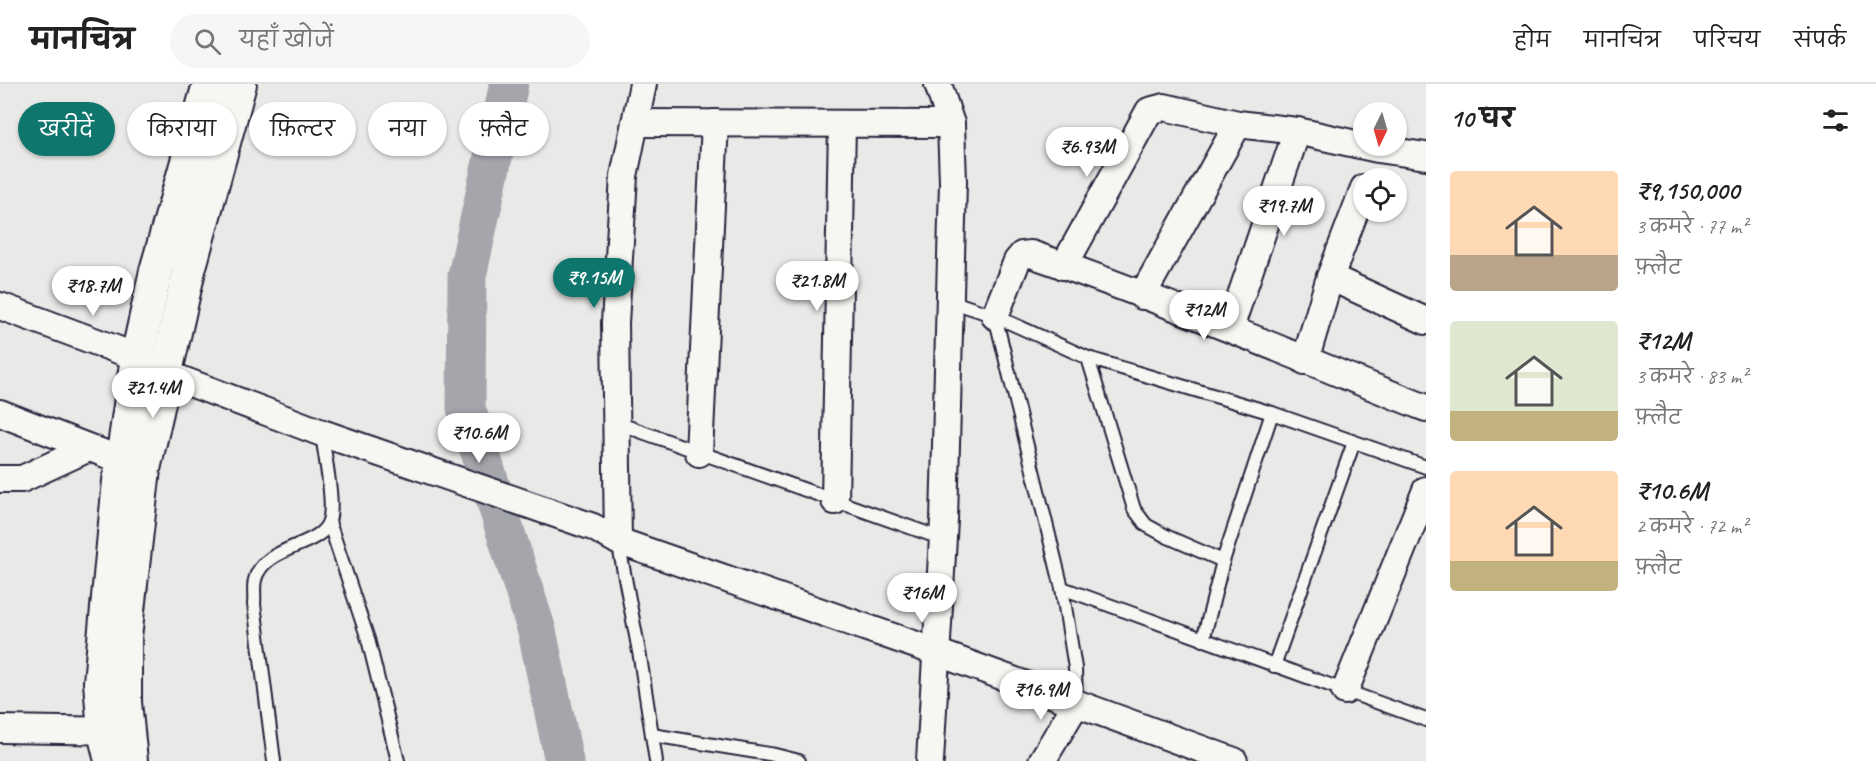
<!DOCTYPE html>
<html lang="hi">
<meta charset="utf-8">
<style>
body{margin:0;font-family:Caveat,"Playpen Sans Deva",sans-serif;background:#f6f6f6;color:#222;height:100vh;display:flex;flex-direction:column;font-size:22px;white-space:nowrap}
*{box-sizing:border-box;margin:0}
p{font-size:20px;color:#767676}
.icon{flex:none;width:33px;height:33px;fill:none;stroke:currentColor;stroke-width:2;stroke-linecap:round;stroke-linejoin:round}
.map{position:relative;flex:1;overflow:hidden}
.side{display:flex;flex-direction:column;background:#fff;width:450px}
.side>*{flex:none}
.banner{position:absolute;left:18px;top:18px;width:570px;height:54px;display:flex;gap:12px}
.needle{width:39px;rotate:185deg}
.buttons{position:absolute;left:1353px;top:18px;display:grid;gap:12px}
.buttons a{display:grid;place-items:center;width:54px;height:54px;border-radius:50%;background:#fff;box-shadow:0 2px 4px #0004;font-size:30px}
.price{position:absolute;translate:-50% -51px;padding:0 14px;border-radius:21px;background:#fff;color:#222;font-size:20px;line-height:39px;filter:drop-shadow(0 2px 3px #0008)}
.price::after{content:'';position:absolute;left:50%;top:36px;width:18px;height:14px;margin-left:-9px;background:inherit;clip-path:polygon(0 0,100% 0,50% 100%)}
.price.current{background:#0f766e;color:#fff}
ul{padding:0;list-style:none}
li{display:flex;align-items:center;gap:18px;height:150px;padding:0 24px}
li span{display:grid;place-items:center;flex:none;width:168px;height:120px;border-radius:6px;color:#555}
li>.icon{margin-inline-start:auto}
span .icon{width:72px;height:72px;fill:#fffc;stroke-width:1}
li b{font-size:26px}
h2{display:flex;justify-content:space-between;align-items:center;height:72px;padding:0 24px;font-size:26px}
.tag{padding:0 21px;border-radius:27px;background:#fff;box-shadow:0 2px 4px #0004;font-size:21px;line-height:54px}
.tag.current{background:#0f766e;color:#fff}
header{display:flex;align-items:center;gap:36px;box-sizing:border-box;height:84px;padding:0 30px;background:#fff;border-bottom:2px solid #e0e0e0}
header strong{font-size:28px}
nav{display:flex;gap:33px;margin-inline-start:auto;font-size:21px}
.search{width:420px;height:54px;background:#f6f6f6;display:flex;align-items:center;gap:15px;box-sizing:border-box;padding:0 21px;border-radius:33px;color:#767676;font-size:22px}
main{display:flex;flex:1;min-height:0}
.map>svg:first-child{display:block}
</style>
<header>
<strong>मानचित्र</strong>
<div class="search"><svg class="icon" aria-label="search" viewBox="0 0 24 24"><circle cx="10" cy="10" r="6"/><path d="M15 15l6 6"/></svg>यहाँ खोजें</div>
<nav><a>होम</a><a>मानचित्र</a><a>परिचय</a><a>संपर्क</a></nav>
</header>
<main>
<div class="map">
<svg width="1426" height="677" viewBox="0 0 1426 677">
<rect width="100%" height="100%" fill="#e9e9e7"/>
<filter id="ink" filterUnits="userSpaceOnUse"><feTurbulence type="fractalNoise" baseFrequency=".0167" numOctaves="2"/><feDisplacementMap in="SourceGraphic" scale="12" xChannelSelector="R" yChannelSelector="G"/><feConvolveMatrix kernelMatrix="1 2 1 2 8 2 1 2 1" color-interpolation-filters="sRGB"/></filter>
<g filter="url(#ink)">
<g fill="none" stroke-linecap="round" stroke-linejoin="round">
<path stroke="#a5a5ac" stroke-width="39" d="M509 0 467 192 466 324 537 547 564 677"/>
<g stroke="#22223b" stroke-width="16">
<g id="service">
<path d="M950 217 995 232 1088 274 1272 329 1426 383"/>
<path d="M995 232 1062 504 1075 584 1076 620"/>
<path d="M1088 274 1134 425 1146 441 1168 453 1223 477"/>
<path d="M617 339 943 455"/>
<path d="M329 438 368 555 398 677"/>
<path d="M618 457 640 573 656 677"/>
<path d="M1062 504 1426 636"/>
<path d="M1203 556 1223 477 1272 329"/>
<path d="M1274 582 1354 358"/>
<path d="M652 651 775 671 799 677"/>
<path d="M274 677 254 520C255 512 253 503 255 496 263 461 321 464 329 437 335 418 324 370 322 349"/>
</g>
</g>
<g stroke="#22223b" stroke-width="30">
<g id="minor">
<path d="M635 39 951 40"/>
<path d="M1064 182 1149 27 1164 23 1238 40 1297 47 1378 65 1426 72"/>
<path d="M1330 193 1426 237"/>
<path d="M1142 212 1238 40"/>
<path d="M0 222 137 273 164 289 322 349 593 443 618 457 936 568 1234 677"/>
<path d="M995 232 1017 177 1022 171 1031 170C1165 216 1294 272 1426 324"/>
<path d="M1230 244 1297 47"/>
<path d="M1305 277 1330 193 1364 104"/>
<path d="M0 329 139 383"/>
<path d="M699 369 715 39"/>
<path d="M0 395H22L89 364"/>
<path d="M835 417 842 40"/>
<path d="M618 457 615 239 624 92 643 0"/>
<path d="M1345 607 1426 406"/>
<path d="M0 645 123 647"/>
<path d="M930 677 944 436 953 98 951 40 938 0"/>
<path d="M1042 677 1076 620"/>
</g>
</g>
<g stroke="#22223b" stroke-width="36">
<g id="tertiary">
<path d="M111 677 104 648 100 598 119 397 137 273 156 187 209 0"/>
<path d="M131 677 125 618V553L144 385 189 186 240 0"/>
</g>
</g>
<use href="#service" stroke="#f6f6f2" stroke-width="12"/>
<use href="#minor" stroke="#f6f6f2" stroke-width="26"/>
<use href="#tertiary" stroke="#f6f6f2" stroke-width="32"/>
</g>
</g>
</svg>
<div class="buttons">
<a><svg class="needle" viewBox="-14 -14 28 28"><path d="M0-13l5 13h-10z" fill="#e53935"/><path d="M0 13l5-13h-10z" fill="#767676"/></svg></a>
<a><svg class="icon" aria-label="locate" viewBox="0 0 24 24"><circle cx="12" cy="12" r="6"/><path d="M12 2v4M12 18v4M2 12h4M18 12h4"/></svg></a>
</div>
<b class="price" style="left:1087px;top:94px">₹6.93M</b>
<b class="price" style="left:1284px;top:153px">₹19.7M</b>
<b class="price current" style="left:594px;top:225px">₹9.15M</b>
<b class="price" style="left:817px;top:228px">₹21.8M</b>
<b class="price" style="left:93px;top:233px">₹18.7M</b>
<b class="price" style="left:1204px;top:257px">₹12M</b>
<b class="price" style="left:153px;top:335px">₹21.4M</b>
<b class="price" style="left:479px;top:380px">₹10.6M</b>
<b class="price" style="left:922px;top:540px">₹16M</b>
<b class="price" style="left:1041px;top:637px">₹16.9M</b>
<div class="banner">
<a class="tag current">खरीदें</a>
<a class="tag">किराया</a>
<a class="tag">फ़िल्टर</a>
<a class="tag">नया</a>
<a class="tag">फ़्लैट</a>
</div>
</div>
<section class="side">
<h2>10 घर<svg class="icon" aria-label="filters" viewBox="0 0 24 24"><path d="M4 7h16M4 17h16"/><circle cx="9" cy="7" r="2"/><circle cx="15" cy="17" r="2"/></svg></h2>
<ul>
<li><span style="background:linear-gradient(#ffd9b3 70%,#b9a48a 0)"><svg class="icon" aria-label="home" viewBox="0 0 24 24"><path d="M3 11l9-7 9 7M6 9v11h12V9"/></svg></span><div><b>₹9,150,000</b><p>3 कमरे · 77 m²</p><p>फ़्लैट</p></div></li>
<li><span style="background:linear-gradient(#dfe7d0 75%,#c2b280 0)"><svg class="icon" aria-label="home" viewBox="0 0 24 24"><path d="M3 11l9-7 9 7M6 9v11h12V9"/></svg></span><div><b>₹12M</b><p>3 कमरे · 83 m²</p><p>फ़्लैट</p></div></li>
<li><span style="background:linear-gradient(#ffd9b3 75%,#c2b280 0)"><svg class="icon" aria-label="home" viewBox="0 0 24 24"><path d="M3 11l9-7 9 7M6 9v11h12V9"/></svg></span><div><b>₹10.6M</b><p>2 कमरे · 72 m²</p><p>फ़्लैट</p></div></li>
</ul>
</section>
</main>
